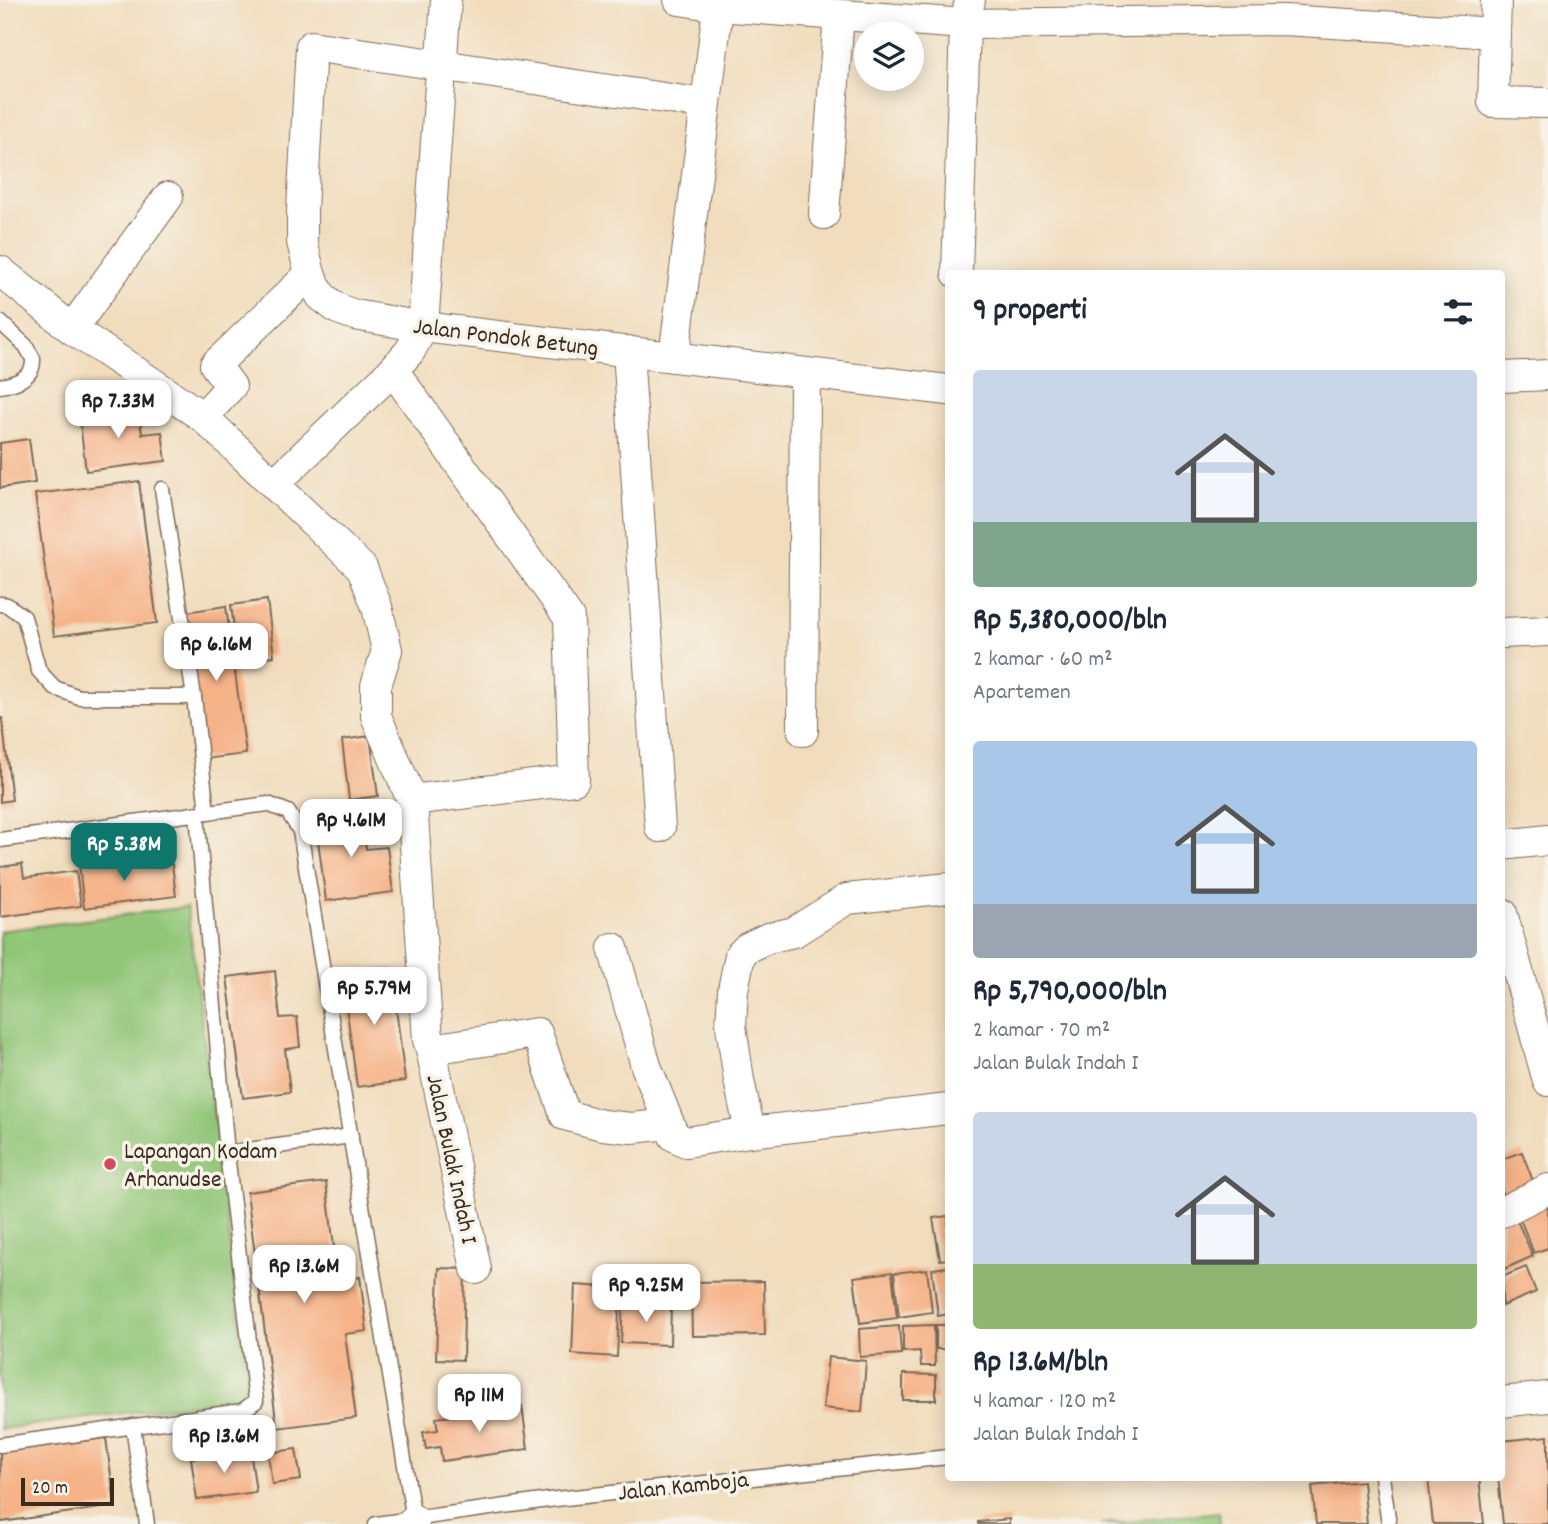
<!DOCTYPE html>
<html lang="id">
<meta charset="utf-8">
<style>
body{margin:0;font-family:Dekko,sans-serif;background:#f2f2f3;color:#1f2937;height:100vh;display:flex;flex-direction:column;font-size:26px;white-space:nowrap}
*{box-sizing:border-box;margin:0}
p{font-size:23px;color:#747a83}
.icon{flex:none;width:38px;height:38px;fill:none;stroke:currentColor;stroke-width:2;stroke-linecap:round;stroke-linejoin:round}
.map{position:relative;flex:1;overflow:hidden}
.drawer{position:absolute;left:945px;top:270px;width:560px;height:1211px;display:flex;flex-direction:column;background:#fff;border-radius:7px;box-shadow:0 4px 18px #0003}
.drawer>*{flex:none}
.tools{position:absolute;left:854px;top:21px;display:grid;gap:14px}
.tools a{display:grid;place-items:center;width:70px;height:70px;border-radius:50%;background:#fff;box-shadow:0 4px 18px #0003;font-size:35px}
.scale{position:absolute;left:21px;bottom:18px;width:93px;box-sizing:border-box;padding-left:7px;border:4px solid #3b2a1e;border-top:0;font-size:19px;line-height:24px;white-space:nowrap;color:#3b2a1e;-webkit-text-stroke:5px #f7f3e8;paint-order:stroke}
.price{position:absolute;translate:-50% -60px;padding:0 16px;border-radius:14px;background:#fff;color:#222;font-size:23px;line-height:46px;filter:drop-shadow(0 2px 4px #0008)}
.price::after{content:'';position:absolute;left:50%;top:42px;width:21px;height:16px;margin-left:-10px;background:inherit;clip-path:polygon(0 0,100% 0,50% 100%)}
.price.current{background:#0f766e;color:#fff}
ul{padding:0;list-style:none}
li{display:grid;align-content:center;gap:14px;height:371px;padding:0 28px}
li span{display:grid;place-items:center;height:217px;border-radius:7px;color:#555}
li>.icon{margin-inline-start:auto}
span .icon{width:126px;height:126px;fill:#fffc;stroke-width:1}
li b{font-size:30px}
h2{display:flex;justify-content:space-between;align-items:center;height:84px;padding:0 28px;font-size:30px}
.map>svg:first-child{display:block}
</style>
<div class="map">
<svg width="1548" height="1524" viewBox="0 0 1548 1524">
<rect width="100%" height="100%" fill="#f7f3e8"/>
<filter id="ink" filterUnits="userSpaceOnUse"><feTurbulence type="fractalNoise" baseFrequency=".0143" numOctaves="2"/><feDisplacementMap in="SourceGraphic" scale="14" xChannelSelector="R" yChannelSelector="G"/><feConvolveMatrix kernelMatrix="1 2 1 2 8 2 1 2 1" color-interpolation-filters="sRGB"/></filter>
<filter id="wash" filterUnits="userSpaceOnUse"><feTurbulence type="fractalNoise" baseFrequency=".00686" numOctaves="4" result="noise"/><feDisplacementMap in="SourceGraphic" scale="28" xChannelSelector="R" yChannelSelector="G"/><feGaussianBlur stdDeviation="1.57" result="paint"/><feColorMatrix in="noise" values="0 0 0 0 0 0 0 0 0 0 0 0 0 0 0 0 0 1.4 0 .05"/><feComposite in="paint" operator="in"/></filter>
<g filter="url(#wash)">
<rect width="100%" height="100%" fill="#f1ddbd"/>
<g fill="#91c678" stroke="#66784b" stroke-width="2">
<path d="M187 907 250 1397 0 1429V931Z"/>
<path d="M1219 1512 1220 1524H1100Z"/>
</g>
<g id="blocks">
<g fill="#f6b388">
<path d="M138 406 142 434 162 432 166 461 86 471 79 414Z"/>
<path d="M29 439 35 483 0 488V443Z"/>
<path d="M139 481 157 623 54 636 35 494Z"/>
<path d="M267 600 274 656 238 660 231 605Z"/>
<path d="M226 606 246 754 204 759 186 612Z"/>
<path d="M0 718H2L12 800 0 802Z"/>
<path d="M370 736 378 796 349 800 342 740Z"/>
<path d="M362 811 366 849 387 847 393 892 326 901 315 817Z"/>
<path d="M132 858 134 869 172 864 176 896 84 908 79 864Z"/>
<path d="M22 864 24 878 76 871 81 906 0 917V867Z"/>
<path d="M391 968 405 1081 357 1087 342 974Z"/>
<path d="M275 971 280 1018 297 1017 300 1047 285 1049 290 1092 243 1098 227 977Z"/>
<path d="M1522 1152 1536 1189 1502 1202V1159Z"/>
<path d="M326 1182 338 1280 360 1277 367 1331 345 1334 356 1418 277 1428 247 1192Z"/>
<path d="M1545 1200 1548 1206V1248L1534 1253 1517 1212Z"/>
<path d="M1514 1214 1533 1256 1502 1270V1219Z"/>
<path d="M948 1216V1259L940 1260 933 1218Z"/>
<path d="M948 1267V1314L938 1316 932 1269Z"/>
<path d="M1526 1267 1536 1292 1502 1306V1277Z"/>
<path d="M439 1268 465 1269 463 1360 436 1359Z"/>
<path d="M927 1269 932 1312 899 1317 894 1273Z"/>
<path d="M892 1272 897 1318 860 1323 854 1277Z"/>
<path d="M764 1281 765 1335 692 1336 691 1282Z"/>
<path d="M575 1285 620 1288 617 1357 572 1354Z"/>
<path d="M623 1303 671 1305 670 1345 621 1343Z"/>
<path d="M934 1325 935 1366H921L920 1351 903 1352V1326Z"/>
<rect x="936" y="1325" width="12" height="24"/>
<path d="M899 1326 901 1354 860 1357 859 1329Z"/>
<path d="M828 1357 866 1361 862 1412 823 1408Z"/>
<path d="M903 1374 936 1375V1400H903Z"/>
<path d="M522 1406 528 1449 442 1461 440 1447 426 1449 423 1432 438 1430 436 1418Z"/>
<path d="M1548 1436V1524H1503L1498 1477H1502V1441Z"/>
<path d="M106 1438 115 1506 1 1522 0 1452Z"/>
<path d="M296 1449 301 1480 272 1484 268 1453Z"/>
<path d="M250 1450 256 1492 197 1500 191 1458Z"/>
<path d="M1428 1477H1479L1484 1524H1433Z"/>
<path d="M1363 1481 1367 1524H1316L1312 1486Z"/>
<path d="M1009 1519V1524H978V1522Z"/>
</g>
</g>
</g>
<g filter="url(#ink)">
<use href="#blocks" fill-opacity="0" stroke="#7b6956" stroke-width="2"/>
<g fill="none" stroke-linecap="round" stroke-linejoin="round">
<g stroke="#7b6956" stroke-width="17">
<g id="service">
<path d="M0 322 26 346 33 359C33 363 33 367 31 370 25 381 11 384 0 386"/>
<path d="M162 489 194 697"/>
<path d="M0 604 7 605 24 617 39 671 55 688 79 697H194L207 812"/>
<path d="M0 840 268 804 288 812 300 831 414 1520"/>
<path d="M227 1153 351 1136"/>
<path d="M133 1426 147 1524"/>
<path d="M0 1445 242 1411 256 1401 227 1153 197 814"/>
<path d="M1382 1477 1389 1524"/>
<path d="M376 1524 556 1499 948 1457"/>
</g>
</g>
<g stroke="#7b6956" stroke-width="32">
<g id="minor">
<path d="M679 0 718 6 965 24 1284 20 1495 33"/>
<path d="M1496 0 1493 102 1548 103"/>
<path d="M705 104 311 46 302 210V242L310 274 321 296 338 309 355 315 423 327 948 390"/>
<path d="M824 214 839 15"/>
<path d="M0 271 72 329 203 417"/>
<path d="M957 273 965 24 970 0"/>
<path d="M310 274 215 365 231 386 203 417 362 568 377 607 387 650 376 686V716L412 800 428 1040 431 1049 537 1033 565 1115 602 1125 632 1128 669 1124"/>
<path d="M72 329 168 197"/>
<path d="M628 351 660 827"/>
<path d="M674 357 719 0"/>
<path d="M1502 377 1548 375"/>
<path d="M274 484 393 370"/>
<path d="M1502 633 1548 631"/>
<path d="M803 731 805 373"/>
<path d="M412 800 574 780 569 618 393 370 410 351 423 327 446 0"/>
<path d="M1502 845 1548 840"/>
<path d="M1502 913 1548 1081"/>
<path d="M613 948 646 1066 674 1136 686 1142 750 1132 948 1109"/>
<path d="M431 1049 476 1269"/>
<path d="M750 1132 739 1080 731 1026 733 990 740 955 747 948 768 938 794 932 847 899 948 888"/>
<path d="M1502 1212 1548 1189"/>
<path d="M1502 1402 1548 1397"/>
<path d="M414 1520V1524"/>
</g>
</g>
<use href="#service" stroke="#fff" stroke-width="14"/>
<use href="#minor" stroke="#fff" stroke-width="30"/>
</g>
</g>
<circle fill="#d1495b" stroke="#f7f3e8" stroke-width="2.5" cx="110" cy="1164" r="7"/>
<g text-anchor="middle" stroke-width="7" stroke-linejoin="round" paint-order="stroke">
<g font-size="24" fill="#3b2a1e" stroke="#f7f3e8">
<text transform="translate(506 336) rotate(7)" y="8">Jalan Pondok Betung</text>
<text transform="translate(453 1159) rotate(78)" y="8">Jalan Bulak Indah I</text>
<text transform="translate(683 1485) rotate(-6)" y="8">Jalan Kamboja</text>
</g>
<g font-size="24" fill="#3b2a1e" stroke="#f7f3e8" text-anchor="start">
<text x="124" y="1158">Lapangan Kodam<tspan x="124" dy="28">Arhanudse</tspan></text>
</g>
</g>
</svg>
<div class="tools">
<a><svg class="icon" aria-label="layers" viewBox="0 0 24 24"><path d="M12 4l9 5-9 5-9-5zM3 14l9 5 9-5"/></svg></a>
</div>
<div class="scale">20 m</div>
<b class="price" style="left:118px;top:440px">Rp 7.33M</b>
<b class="price" style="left:216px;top:683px">Rp 6.16M</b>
<b class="price" style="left:351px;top:859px">Rp 4.61M</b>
<b class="price current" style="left:124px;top:883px">Rp 5.38M</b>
<b class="price" style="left:374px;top:1027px">Rp 5.79M</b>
<b class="price" style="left:304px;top:1305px">Rp 13.6M</b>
<b class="price" style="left:646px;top:1324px">Rp 9.25M</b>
<b class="price" style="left:479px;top:1434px">Rp 11M</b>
<b class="price" style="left:224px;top:1475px">Rp 13.6M</b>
<section class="drawer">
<h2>9 properti<svg class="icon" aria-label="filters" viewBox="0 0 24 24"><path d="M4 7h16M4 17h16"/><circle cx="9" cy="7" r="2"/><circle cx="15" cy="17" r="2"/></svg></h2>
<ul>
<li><span style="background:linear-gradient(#c9d6e8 70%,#7fa58c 0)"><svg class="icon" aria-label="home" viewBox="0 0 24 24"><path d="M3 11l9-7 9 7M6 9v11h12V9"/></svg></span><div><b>Rp 5,380,000/bln</b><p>2 kamar · 60 m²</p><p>Apartemen</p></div></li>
<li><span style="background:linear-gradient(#a9c7e8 75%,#9aa5b1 0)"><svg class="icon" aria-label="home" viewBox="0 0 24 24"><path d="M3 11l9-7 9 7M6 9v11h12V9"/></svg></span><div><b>Rp 5,790,000/bln</b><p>2 kamar · 70 m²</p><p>Jalan Bulak Indah I</p></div></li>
<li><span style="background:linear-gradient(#c9d6e8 70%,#8fb573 0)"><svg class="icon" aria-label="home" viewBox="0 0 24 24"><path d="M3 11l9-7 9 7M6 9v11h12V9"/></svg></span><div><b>Rp 13.6M/bln</b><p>4 kamar · 120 m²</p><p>Jalan Bulak Indah I</p></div></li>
</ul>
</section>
</div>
